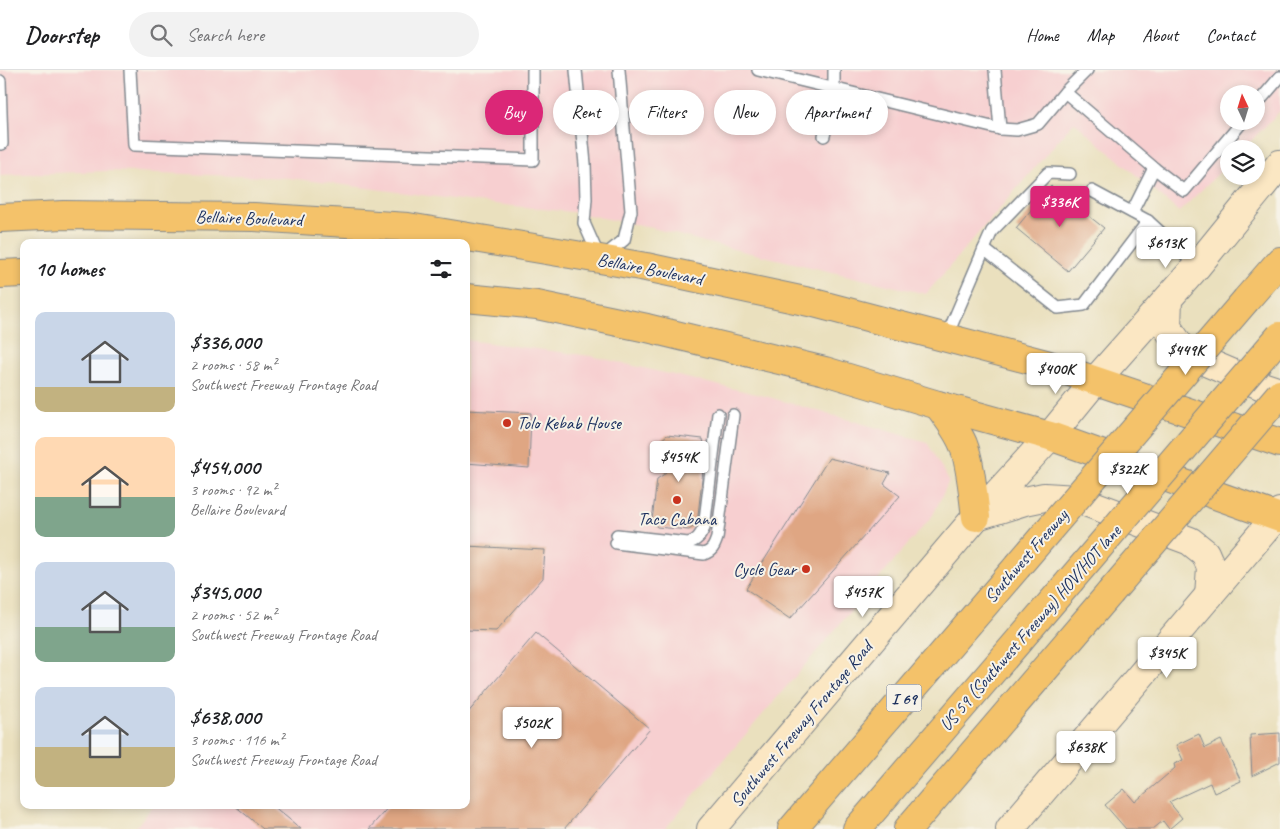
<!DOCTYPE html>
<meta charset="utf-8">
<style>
body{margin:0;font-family:Caveat,sans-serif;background:#f2f2f2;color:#202124;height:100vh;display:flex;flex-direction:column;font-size:19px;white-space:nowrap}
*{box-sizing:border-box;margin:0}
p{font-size:16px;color:#757577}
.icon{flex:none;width:28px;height:28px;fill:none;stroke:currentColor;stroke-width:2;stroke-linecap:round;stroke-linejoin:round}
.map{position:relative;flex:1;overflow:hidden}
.details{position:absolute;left:20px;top:169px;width:450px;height:570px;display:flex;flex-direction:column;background:#fff;border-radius:10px;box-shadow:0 2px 8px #0003}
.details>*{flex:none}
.guide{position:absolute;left:485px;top:20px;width:475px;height:45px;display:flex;gap:10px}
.needle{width:32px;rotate:356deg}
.controls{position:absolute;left:1220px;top:15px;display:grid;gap:10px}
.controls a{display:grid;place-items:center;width:45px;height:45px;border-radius:50%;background:#fff;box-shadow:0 2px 8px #0003;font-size:25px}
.price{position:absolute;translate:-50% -42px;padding:0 11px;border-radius:5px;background:#fff;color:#222;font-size:16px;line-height:32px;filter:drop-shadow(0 1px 2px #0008)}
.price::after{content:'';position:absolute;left:50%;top:30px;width:15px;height:11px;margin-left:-8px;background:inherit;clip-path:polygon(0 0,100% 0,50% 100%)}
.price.selected{background:#db2777;color:#fff}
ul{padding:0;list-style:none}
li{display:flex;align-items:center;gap:15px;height:125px;padding:0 15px}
li span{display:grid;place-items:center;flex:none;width:140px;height:100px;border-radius:10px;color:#555}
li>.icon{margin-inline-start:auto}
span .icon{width:60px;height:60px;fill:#fffc;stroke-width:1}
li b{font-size:21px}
h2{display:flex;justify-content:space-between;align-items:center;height:60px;padding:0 15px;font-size:21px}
.chip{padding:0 18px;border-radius:22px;background:#fff;box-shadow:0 2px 8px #0003;font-size:18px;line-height:45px}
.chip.selected{background:#db2777;color:#fff}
header{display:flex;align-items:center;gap:30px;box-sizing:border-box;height:70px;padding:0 25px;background:#fff;border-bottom:1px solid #e0e0e0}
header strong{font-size:24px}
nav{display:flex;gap:28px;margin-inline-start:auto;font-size:18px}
.search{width:350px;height:45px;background:#f2f2f2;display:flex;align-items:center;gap:12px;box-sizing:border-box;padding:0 18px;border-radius:28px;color:#757577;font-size:19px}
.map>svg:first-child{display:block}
</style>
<header>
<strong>Doorstep</strong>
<div class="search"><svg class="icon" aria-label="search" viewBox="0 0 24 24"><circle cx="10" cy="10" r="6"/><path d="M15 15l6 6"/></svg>Search here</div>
<nav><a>Home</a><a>Map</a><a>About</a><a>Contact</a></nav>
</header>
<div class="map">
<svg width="1280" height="759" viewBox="0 0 1280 759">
<rect width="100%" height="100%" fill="#f7f3e8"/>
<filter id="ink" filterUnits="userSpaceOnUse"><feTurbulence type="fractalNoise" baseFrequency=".02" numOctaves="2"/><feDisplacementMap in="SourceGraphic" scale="10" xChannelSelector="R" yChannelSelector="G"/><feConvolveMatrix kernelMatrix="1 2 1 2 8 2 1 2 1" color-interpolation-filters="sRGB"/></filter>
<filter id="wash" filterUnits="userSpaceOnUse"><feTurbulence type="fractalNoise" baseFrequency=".0096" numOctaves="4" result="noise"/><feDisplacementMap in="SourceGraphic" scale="20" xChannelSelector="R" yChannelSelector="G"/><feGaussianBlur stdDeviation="1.12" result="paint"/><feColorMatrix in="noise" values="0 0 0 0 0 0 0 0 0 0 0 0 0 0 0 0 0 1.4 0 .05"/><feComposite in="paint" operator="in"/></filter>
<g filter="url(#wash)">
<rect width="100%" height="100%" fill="#eae0be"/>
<g fill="#f7cfd0" fill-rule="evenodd">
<path d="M0 0H1280V41L1243 79H1229V93L1179 142 1074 52 926 224 708 173 649 157 572 142 476 132 289 108 107 101 0 105ZM1229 24H1256V51H1229Z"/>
<path d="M466 270 591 286 765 326 927 372 949 411 933 445 665 759H134L154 735H466Z"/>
</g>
<g id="blocks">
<g fill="#dfa683">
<path d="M1051 116 1104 158 1068 201 1016 158Z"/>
<path d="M466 340 531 343 529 398 466 393Z"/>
<path d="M667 365 703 369 705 382 697 454 689 460 657 457 652 451 657 409 666 403 658 393 660 371Z"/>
<path d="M829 388 890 403 884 414 900 426 790 549 746 519Z"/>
<path d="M466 476 545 480 543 508 496 561 466 560Z"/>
<path d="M536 563 650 659 564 759H369L390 735H466V645Z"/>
<path d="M1280 663V692L1252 706 1250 665Z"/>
<path d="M1199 664 1205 678 1221 670 1241 711 1214 723 1210 713 1169 732 1182 748 1169 759 1163 751 1153 759H1126L1105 735 1124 719 1135 732 1175 698 1174 694 1183 690 1176 675Z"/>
<path d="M234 735H272L301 759H263Z"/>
</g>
</g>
</g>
<g filter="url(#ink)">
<use href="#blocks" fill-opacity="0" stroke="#82888e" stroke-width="1"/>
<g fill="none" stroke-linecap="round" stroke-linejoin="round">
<g stroke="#82888e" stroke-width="14">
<g id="service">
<path d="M130 0 134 75 533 90V0"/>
<path d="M576 0 585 94 586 129 584 153 600 189 624 170 631 141 619 0"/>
<path d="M758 0 1000 59 1017 60 1038 54 1065 22 1087 0"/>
<path d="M995 0 1000 59"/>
<path d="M0 11 2 74H0"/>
<path d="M1065 22 1154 98 1184 121 1243 51"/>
<path d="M1256 35 1280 7"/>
<path d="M824 66 834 19V0"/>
<path d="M1092 121 1148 151 1197 196"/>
<path d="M1132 142 1154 98"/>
<path d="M984 179 992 161 1048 103 1070 104"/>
<path d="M946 268 984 179 1058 238 1084 235 1148 151"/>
<path d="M617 465 688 473C697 471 700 466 704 458L718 344"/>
<path d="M616 473 704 484C712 481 714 477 717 468L733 345"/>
</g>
</g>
<g stroke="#82888e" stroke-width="30">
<g id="secondary">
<path d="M1168 229 1167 257 1185 283 1262 316 1280 322"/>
<path d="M977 446 1025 431 1044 427 1077 429 1190 471 1205 483 1211 497 1209 526"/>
<path d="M711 759 976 447 1050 366 1095 311 1197 196 1280 94"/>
<path d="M1010 759 1280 442"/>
</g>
</g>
<g stroke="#82888e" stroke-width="30">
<g id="primary">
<path d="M0 148 64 145 254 147 408 157 600 189 646 197 814 233 1046 294 1280 373"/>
<path d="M0 204 24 203"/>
<path d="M466 228 537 235 647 258 825 301 938 335 1050 366 1280 448"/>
<path d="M938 335C947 347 957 360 963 374 971 394 973 425 976 447"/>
</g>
</g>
<g stroke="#82888e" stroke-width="30">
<g id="motorway">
<path d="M1246 230 1280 191"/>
<path d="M792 759 1017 497"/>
<path d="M857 759 1070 511"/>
<path d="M908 759 1110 523"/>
</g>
</g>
<use href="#service" stroke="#fff" stroke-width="11"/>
<use href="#secondary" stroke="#fbe7c3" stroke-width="28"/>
<use href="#primary" stroke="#f4c26a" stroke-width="28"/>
<use href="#motorway" stroke="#f4c26a" stroke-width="28"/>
<g stroke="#82888e" stroke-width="30" stroke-linecap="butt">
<g id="motorway-bridge">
<path d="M1017 497 1246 230"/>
<path d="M1070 511 1280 266"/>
<path d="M1110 523 1280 324"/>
</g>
</g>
<use href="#motorway-bridge" stroke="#f4c26a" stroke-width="28"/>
</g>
</g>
<g fill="#c8321e" stroke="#f7f3e8" stroke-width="2">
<circle cx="507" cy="353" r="5"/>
<circle cx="677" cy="430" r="5"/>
<circle cx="806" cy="499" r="5"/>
</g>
<g text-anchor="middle" stroke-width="4" stroke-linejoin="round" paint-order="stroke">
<rect fill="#f7f3e8" stroke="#5d6a87" stroke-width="1" x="886.5" y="614.5" width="35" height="27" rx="4"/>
<g font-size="16" font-weight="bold" fill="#1b2f5e">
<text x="904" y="634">I 69</text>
</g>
<g font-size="18" fill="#1b2f5e" stroke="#f7f3e8">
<text transform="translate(249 148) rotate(2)" y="6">Bellaire Boulevard</text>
<text transform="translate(650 199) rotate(11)" y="6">Bellaire Boulevard</text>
<text transform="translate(1026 486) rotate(-49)" y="6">Southwest Freeway</text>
<text transform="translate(1030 558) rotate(-49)" y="6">US 59 (Southwest Freeway) HOV/HOT lane</text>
<text transform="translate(801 654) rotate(-50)" y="6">Southwest Freeway Frontage Road</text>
</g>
<g font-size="18" fill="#1b2f5e" stroke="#f7f3e8" text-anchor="start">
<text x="517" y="359">Tolo Kebab House</text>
<text x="677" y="455" text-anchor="middle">Taco Cabana</text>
<text x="796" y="505" text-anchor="end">Cycle Gear</text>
</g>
</g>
</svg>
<div class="controls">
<a><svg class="needle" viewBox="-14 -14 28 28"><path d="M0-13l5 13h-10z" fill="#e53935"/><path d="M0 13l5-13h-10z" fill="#757577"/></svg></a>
<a><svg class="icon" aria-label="layers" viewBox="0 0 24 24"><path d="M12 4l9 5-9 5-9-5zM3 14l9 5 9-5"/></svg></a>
</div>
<b class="price selected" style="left:1060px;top:158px">$336K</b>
<b class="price" style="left:1166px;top:199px">$613K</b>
<b class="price" style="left:1186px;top:306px">$449K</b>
<b class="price" style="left:1056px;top:325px">$400K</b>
<b class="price" style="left:679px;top:413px">$454K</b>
<b class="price" style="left:1128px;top:425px">$322K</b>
<b class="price" style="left:863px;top:548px">$457K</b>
<b class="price" style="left:1167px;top:609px">$345K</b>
<b class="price" style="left:532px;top:679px">$502K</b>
<b class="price" style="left:1086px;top:703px">$638K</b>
<div class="guide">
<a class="chip selected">Buy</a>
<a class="chip">Rent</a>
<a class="chip">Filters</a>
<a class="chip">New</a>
<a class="chip">Apartment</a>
</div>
<section class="details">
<h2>10 homes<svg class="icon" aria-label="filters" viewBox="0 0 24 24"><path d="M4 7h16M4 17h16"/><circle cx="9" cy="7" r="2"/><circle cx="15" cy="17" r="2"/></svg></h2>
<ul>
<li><span style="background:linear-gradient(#c9d6e8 75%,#c2b280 0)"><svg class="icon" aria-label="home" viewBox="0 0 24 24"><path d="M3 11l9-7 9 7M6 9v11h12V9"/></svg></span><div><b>$336,000</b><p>2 rooms · 58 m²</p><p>Southwest Freeway Frontage Road</p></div></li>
<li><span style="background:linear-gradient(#ffd9b3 60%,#7fa58c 0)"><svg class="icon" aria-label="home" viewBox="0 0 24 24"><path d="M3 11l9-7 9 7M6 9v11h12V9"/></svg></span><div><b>$454,000</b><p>3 rooms · 92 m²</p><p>Bellaire Boulevard</p></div></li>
<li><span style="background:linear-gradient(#c9d6e8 65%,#7fa58c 0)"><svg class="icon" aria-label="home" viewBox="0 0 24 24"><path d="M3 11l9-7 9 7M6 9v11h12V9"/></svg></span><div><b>$345,000</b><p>2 rooms · 52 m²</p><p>Southwest Freeway Frontage Road</p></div></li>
<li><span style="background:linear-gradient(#c9d6e8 60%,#c2b280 0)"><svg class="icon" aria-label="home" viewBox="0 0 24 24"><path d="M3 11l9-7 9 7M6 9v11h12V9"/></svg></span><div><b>$638,000</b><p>3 rooms · 116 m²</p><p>Southwest Freeway Frontage Road</p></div></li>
</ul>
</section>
</div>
